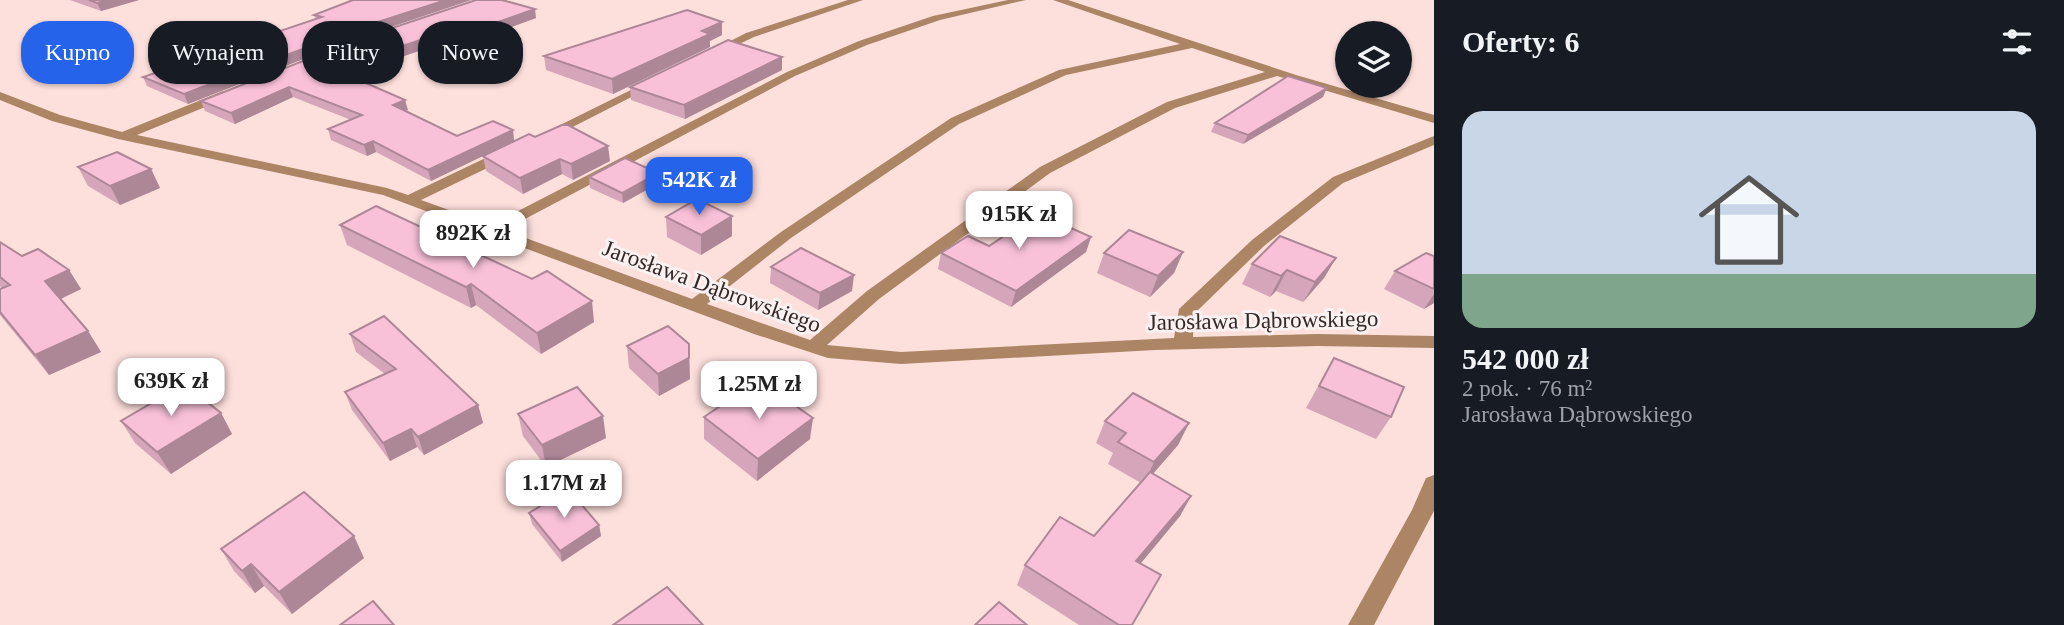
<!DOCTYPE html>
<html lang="pl">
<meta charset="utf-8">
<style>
body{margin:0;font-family:"Times New Roman",serif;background:#242831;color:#f1f3f6;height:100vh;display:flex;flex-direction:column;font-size:26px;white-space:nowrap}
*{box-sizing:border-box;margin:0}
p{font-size:23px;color:#9ea1a6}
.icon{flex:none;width:38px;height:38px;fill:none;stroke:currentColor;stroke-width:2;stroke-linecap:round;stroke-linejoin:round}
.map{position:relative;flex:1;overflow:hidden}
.drawer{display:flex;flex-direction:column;background:#171b24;width:630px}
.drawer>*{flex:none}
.top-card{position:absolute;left:21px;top:21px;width:665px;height:63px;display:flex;gap:14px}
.controls{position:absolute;left:1335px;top:21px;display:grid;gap:14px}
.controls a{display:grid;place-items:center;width:77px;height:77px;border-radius:50%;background:#171b24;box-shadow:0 2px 5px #0004;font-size:35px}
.price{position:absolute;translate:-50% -60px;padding:0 16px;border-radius:14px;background:#fff;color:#222;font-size:23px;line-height:46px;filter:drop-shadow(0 2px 4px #0008)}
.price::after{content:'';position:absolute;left:50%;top:42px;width:21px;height:16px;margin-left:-10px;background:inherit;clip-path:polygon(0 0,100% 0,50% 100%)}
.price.on{background:#2563eb;color:#fff}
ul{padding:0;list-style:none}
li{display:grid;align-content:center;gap:14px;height:371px;padding:0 28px}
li+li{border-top:2px solid #363941}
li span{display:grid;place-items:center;height:217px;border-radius:21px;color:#555}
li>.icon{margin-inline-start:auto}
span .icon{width:126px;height:126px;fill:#fffc;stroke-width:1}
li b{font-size:30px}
h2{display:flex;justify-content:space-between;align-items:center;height:84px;padding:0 28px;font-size:30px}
.chip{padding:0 24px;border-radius:28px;background:#171b24;box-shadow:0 2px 5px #0004;font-size:24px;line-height:63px}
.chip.on{background:#2563eb;color:#fff}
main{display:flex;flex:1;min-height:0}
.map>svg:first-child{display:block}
</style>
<main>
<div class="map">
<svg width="1434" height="625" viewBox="0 0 1434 625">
<rect width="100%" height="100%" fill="#fddfdc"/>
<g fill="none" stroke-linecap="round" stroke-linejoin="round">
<g fill="#ac8565" fill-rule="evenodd">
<path d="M848 0H863L754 37 718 54 709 52 746 33Z"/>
<path d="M1008 0H1026L940 20 867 45 795 76 504 230 692 299 781 232 951 118 1059 70 1180 44 1053 0H1068L1296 75 1434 115V123L1277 76 1175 108 1050 173 879 299 827 345 901 352 1174 338 1179 309 1252 240 1333 177 1434 136V145L1343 183 1264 246 1194 314 1193 337 1317 334 1434 336V348L1317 346 1155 350 901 364 828 358 754 334 383 195 118 139 52 121 0 100V92L60 115 122 132 223 91 229 95 227 98 137 135 387 188 408 195 498 152H508V158L421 200 491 225 787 72 859 41 933 16ZM1192 48 1265 72 1167 102 1040 167 867 291 810 340 707 304 791 238 959 124 1066 75Z"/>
<path d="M647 82 657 84 553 137 548 138 542 134Z"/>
<path d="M1434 475V511L1374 625H1348L1412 510 1426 478Z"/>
</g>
</g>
<g fill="#d5a6ba">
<path d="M70 0H139L101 11Z"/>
<path d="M471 0 352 40 188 104 147 86 143 77 316 19 314 15Z"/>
<path d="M536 18 443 52 431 47 348 75 408 110 405 111 457 136 513 130 514 141 535 137 610 161 573 180 562 174 523 194 486 171 483 156 431 181 376 152 367 156 331 140 328 129 351 120 293 97 235 124 205 111 201 101 359 39Z"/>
<path d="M722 35 710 41V47L613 94 546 70 544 56Z"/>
<path d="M782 70 685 119 631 100 630 87Z"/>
<path d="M1323 97 1243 144 1211 132 1215 123Z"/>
<path d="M78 167 151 169 160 188 120 205 88 186Z"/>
<path d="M589 177 659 183 623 203 590 188Z"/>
<path d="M732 216V236L701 255 667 237 666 217Z"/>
<path d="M340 225 594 322 541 354 476 305 471 308 347 245Z"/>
<path d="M1091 237 1086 252 1011 307 938 269 941 253 989 246Z"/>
<path d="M0 242 22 256 69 270 81 289 61 299 88 331 101 352 49 375 0 315V289L2 288 0 286Z"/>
<path d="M1183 252 1174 273 1150 297 1097 273 1104 253Z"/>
<path d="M1434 256V303L1424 309 1384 289 1395 271Z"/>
<path d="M1336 258 1324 278 1303 302 1276 291 1270 297 1242 284 1252 264Z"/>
<path d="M771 267 852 291 818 310 770 283Z"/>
<path d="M350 334 478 405 483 423 424 455 417 447 390 461 352 410 345 392 385 374 356 352Z"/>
<path d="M627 346 690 379 659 396 629 368Z"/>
<path d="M1334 358 1391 417 1376 439 1306 408Z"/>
<path d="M221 413 232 434 171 474 135 443 121 421Z"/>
<path d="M518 414 606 438 546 467 523 436Z"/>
<path d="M704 417 810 439 757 481 704 439Z"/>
<path d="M1105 421 1189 423 1178 445 1153 474 1191 496 1180 516 1141 563 1132 625H1079L1017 585 1025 565 1094 536 1141 483 1108 464 1113 453 1096 443Z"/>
<path d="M529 513 599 525 601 536 562 562 532 524Z"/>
<path d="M221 549 364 558 292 614 264 586 255 593 234 571Z"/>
</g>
<g fill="#ae8797">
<path d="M108 0H139L101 11 97 3Z"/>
<path d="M446 0H471L352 40 188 104 184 94 350 31Z"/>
<path d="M535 9 536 18 443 52 441 42Z"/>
<path d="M722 22V35L710 41V47L613 94 612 79Z"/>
<path d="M429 37 431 47 337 78 334 69Z"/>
<path d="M782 57V70L685 119 684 105Z"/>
<path d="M289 87 293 97 235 124 231 113Z"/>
<path d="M1327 88 1323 97 1243 144 1248 135Z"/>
<path d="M405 100 408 110 396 115 393 105Z"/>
<path d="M513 130 514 141 431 181 428 170Z"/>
<path d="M373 141 376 152 367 156 364 145Z"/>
<path d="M608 146 610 161 573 180 571 164Z"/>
<path d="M560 159 562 174 523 194 520 178Z"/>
<path d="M151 169 160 188 120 205 110 186Z"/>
<path d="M658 173 659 183 623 203 622 193Z"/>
<path d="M732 216V236L701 255V235Z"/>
<path d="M1091 237 1086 252 1011 307 1016 291Z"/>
<path d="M1183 252 1174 273 1150 297 1158 276Z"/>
<path d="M1336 258 1324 278 1303 302 1315 282Z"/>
<path d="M69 270 81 289 58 300 45 281Z"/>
<path d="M1287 270 1276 291 1270 297 1281 276Z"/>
<path d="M854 275 852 291 818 310 820 293Z"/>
<path d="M471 284 476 305 471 308 466 287Z"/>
<path d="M1434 294V303L1424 309Z"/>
<path d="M592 301 594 322 541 354 537 333Z"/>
<path d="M88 331 101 352 49 375 35 355Z"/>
<path d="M689 344 690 379 659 396 658 374Z"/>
<path d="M478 405 483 423 424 455 418 437Z"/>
<path d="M221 413 232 434 171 474 157 452Z"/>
<path d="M603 416 606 438 546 467 542 445Z"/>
<path d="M813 418 810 439 757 481 758 459Z"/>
<path d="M1189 423 1178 445 1144 484 1154 462Z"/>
<path d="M411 429 417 447 390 461 383 443Z"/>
<path d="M1191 496 1180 516 1126 581 1136 561Z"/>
<path d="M599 525 601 536 562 562 560 551Z"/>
<path d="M354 536 364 558 292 614 279 592Z"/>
<path d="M251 564 264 586 255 593 242 571Z"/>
</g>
<g fill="#f8c1d8" stroke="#ae8797" stroke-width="2">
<path d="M89 0H108L97 3Z"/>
<path d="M353 0H446L350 31 184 94 143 77 322 17 314 15Z"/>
<path d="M476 0H502L535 9 441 42 429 37 334 69 405 100 393 105 457 136 493 121 513 130 428 170 373 141 364 145 328 129 362 115 289 87 231 113 201 101 359 39Z"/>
<path d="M687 10 722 22 702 31 710 34 612 79 544 56Z"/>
<path d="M728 40 782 57 684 105 630 87Z"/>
<path d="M1288 76 1327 88 1248 135 1215 123Z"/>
<path d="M562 125H568L608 146 571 164 560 159 520 178 483 156 529 134 535 137Z"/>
<path d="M117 152 151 169 110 186 78 167Z"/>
<path d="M625 158 658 173 622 193 589 177Z"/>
<path d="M697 199 732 216 701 235 666 217Z"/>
<path d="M376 206 532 279 547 271 592 301 537 333 471 284 466 287 340 225Z"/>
<path d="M1038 213 1091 237 1016 291 941 253 968 236 989 246Z"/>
<path d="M1129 230 1183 252 1158 276 1104 253Z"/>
<path d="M1280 236 1336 258 1315 282 1287 270 1281 276 1252 264Z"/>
<path d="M0 242 22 256 38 249 69 270 45 281 88 331 35 355 0 312V289L10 285 0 277Z"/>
<path d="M801 248 854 275 820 293 771 267Z"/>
<path d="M1426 253 1434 256V289L1395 271Z"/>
<path d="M384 316 478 405 418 437 411 429 383 443 345 392 396 369 350 334Z"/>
<path d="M668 326 689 344V358L658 374 627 346Z"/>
<path d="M1334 358 1404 387 1391 417 1319 386Z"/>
<path d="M184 384 221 413 157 452 121 421Z"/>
<path d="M577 387 603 416 542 445 518 414Z"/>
<path d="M770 388 813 418 758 459 704 417 735 396 746 404Z"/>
<path d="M1133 393 1189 423 1154 462 1118 442 1126 433 1105 421Z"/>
<path d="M1150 472 1191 496 1136 561 1161 575 1132 625H1119L1025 565 1060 517 1094 536Z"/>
<path d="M568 489 599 525 560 551 529 513Z"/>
<path d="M304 492 354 536 279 592 251 564 242 571 221 549Z"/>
<path d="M667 587 703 625H613Z"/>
<path d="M373 601 394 625H340Z"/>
<path d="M999 602 1027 625H975Z"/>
</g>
<g text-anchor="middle" stroke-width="6" stroke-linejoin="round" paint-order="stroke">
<g font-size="23" fill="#352725" stroke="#faf2f2">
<text transform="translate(712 286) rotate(20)" y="8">Jarosława Dąbrowskiego</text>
<text transform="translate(1263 320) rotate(-1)" y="8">Jarosława Dąbrowskiego</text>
</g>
</g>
</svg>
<div class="controls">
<a><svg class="icon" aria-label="layers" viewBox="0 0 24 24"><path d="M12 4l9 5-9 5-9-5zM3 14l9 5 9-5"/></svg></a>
</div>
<b class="price on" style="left:699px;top:217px">542K zł</b>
<b class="price" style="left:1019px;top:251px">915K zł</b>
<b class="price" style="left:473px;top:270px">892K zł</b>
<b class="price" style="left:171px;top:418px">639K zł</b>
<b class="price" style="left:759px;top:421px">1.25M zł</b>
<b class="price" style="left:564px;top:520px">1.17M zł</b>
<div class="top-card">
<a class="chip on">Kupno</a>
<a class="chip">Wynajem</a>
<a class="chip">Filtry</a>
<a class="chip">Nowe</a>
</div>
</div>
<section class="drawer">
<h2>Oferty: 6<svg class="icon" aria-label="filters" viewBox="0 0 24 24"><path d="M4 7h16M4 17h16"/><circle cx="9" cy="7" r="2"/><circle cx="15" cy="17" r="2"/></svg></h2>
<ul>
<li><span style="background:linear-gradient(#c9d6e8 75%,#7fa58c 0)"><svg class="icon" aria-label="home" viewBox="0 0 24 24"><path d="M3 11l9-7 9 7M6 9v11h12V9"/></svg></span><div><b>542 000 zł</b><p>2 pok. · 76 m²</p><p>Jarosława Dąbrowskiego</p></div></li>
</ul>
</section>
</main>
